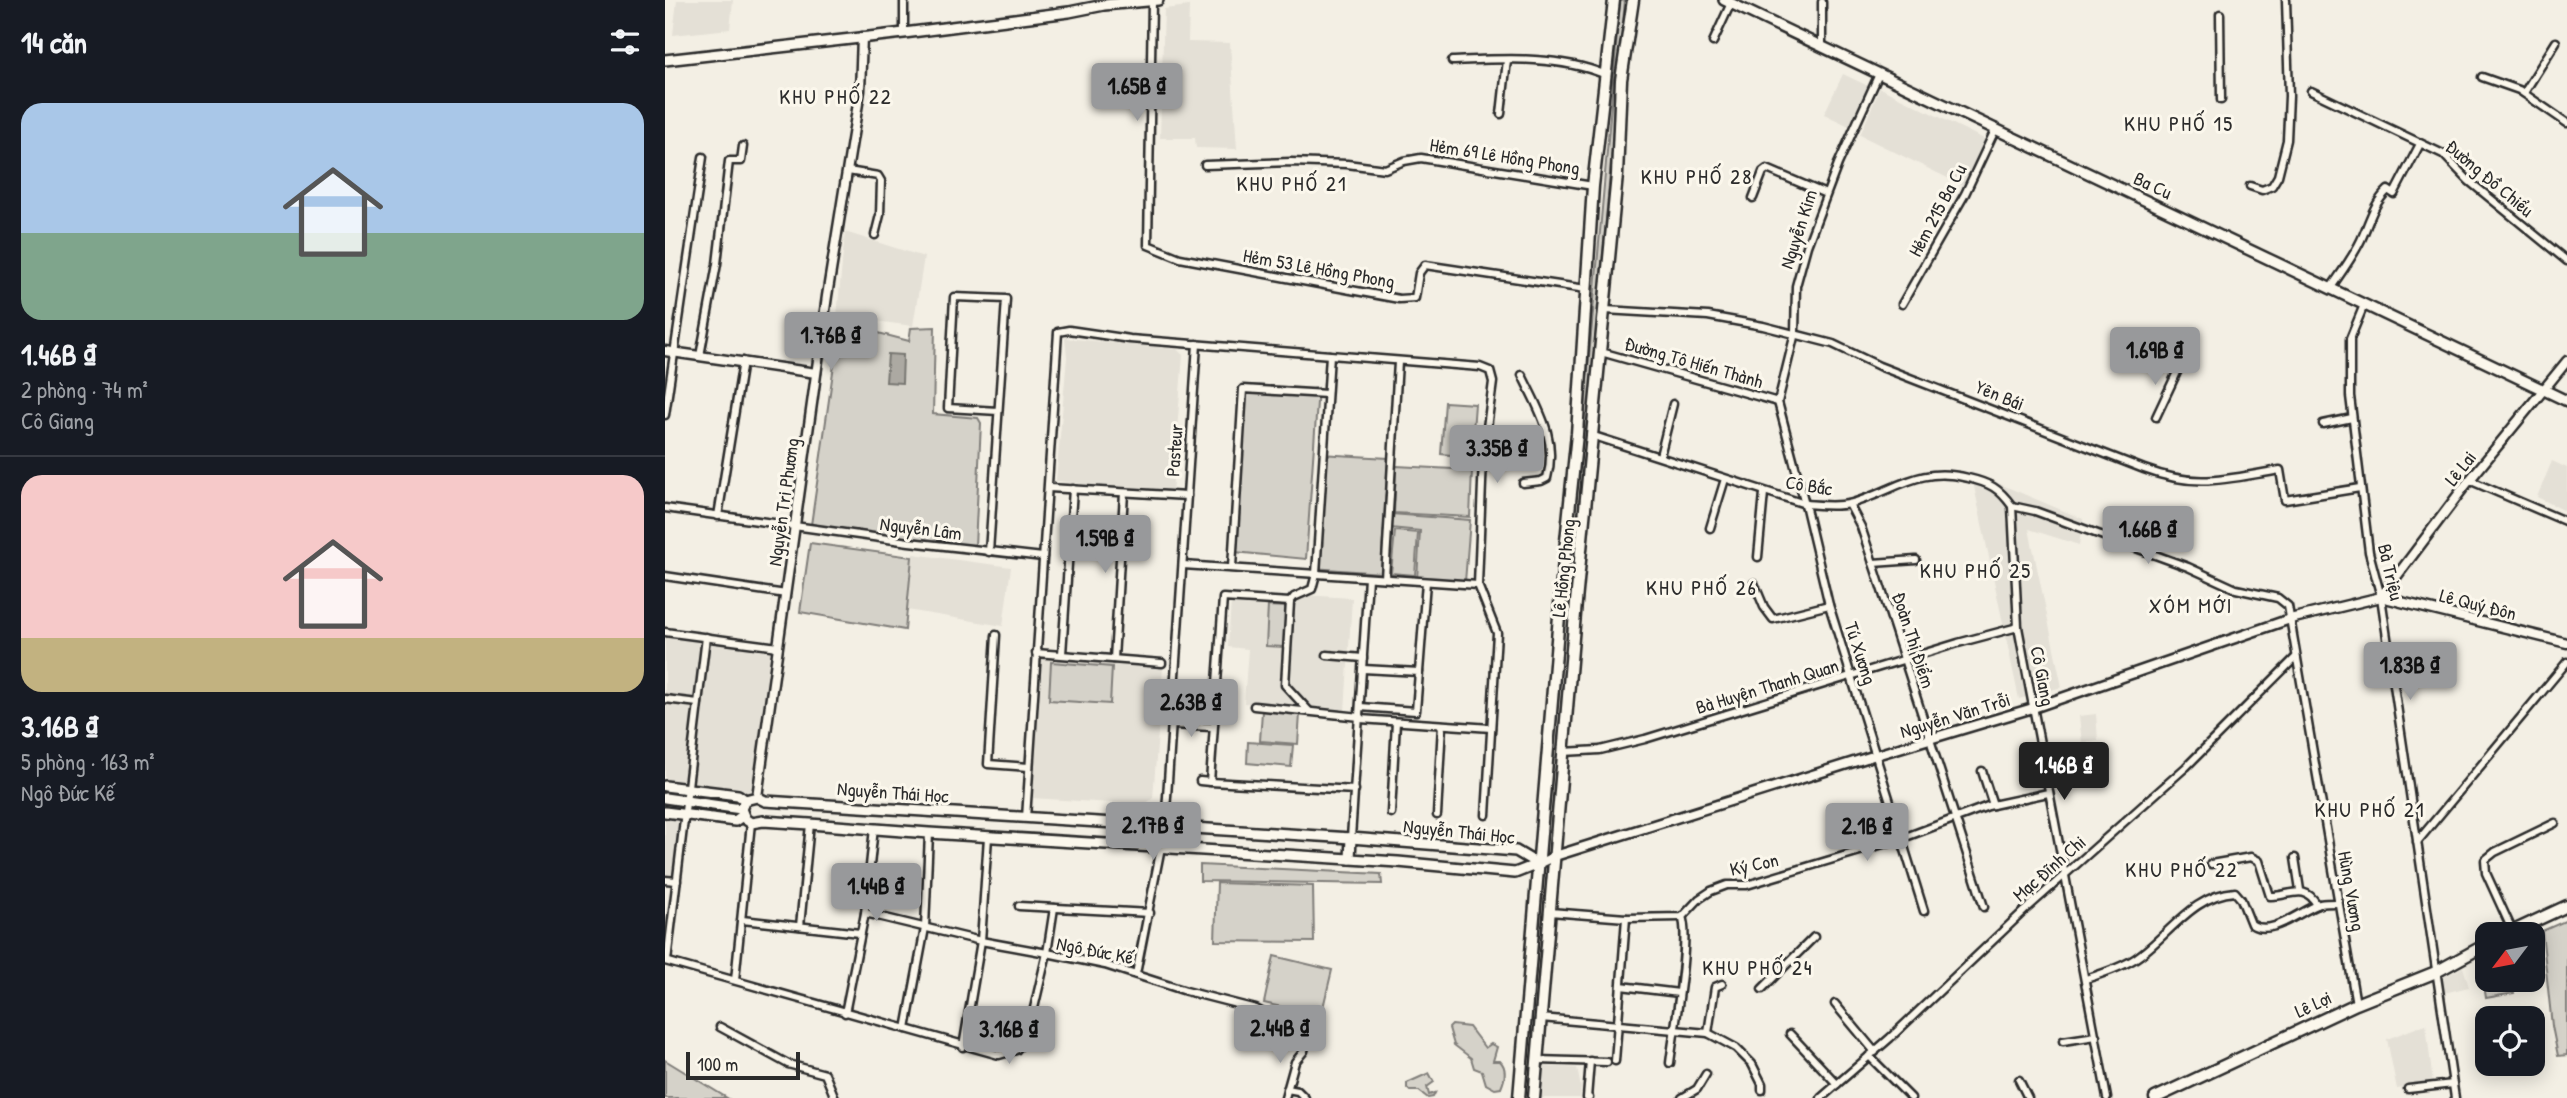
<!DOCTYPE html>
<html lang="vi">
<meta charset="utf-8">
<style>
body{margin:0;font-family:"Patrick Hand",sans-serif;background:#20242c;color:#f1f3f6;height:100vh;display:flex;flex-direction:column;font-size:26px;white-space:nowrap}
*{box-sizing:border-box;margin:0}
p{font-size:23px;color:#9ea1a6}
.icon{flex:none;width:38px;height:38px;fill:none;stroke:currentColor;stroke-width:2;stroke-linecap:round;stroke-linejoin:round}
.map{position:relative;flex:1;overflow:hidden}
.panel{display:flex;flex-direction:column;background:#171b24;width:665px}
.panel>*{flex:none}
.needle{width:46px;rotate:238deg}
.fabs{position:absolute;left:1810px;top:922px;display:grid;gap:14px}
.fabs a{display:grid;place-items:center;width:70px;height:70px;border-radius:14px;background:#171b24;box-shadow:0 4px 18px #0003;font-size:35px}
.scale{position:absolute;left:21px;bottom:18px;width:114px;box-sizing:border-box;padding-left:7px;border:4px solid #2b2b2b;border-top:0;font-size:19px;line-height:24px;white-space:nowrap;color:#2b2b2b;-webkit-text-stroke:5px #fbf7ec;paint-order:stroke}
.price{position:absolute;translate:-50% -60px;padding:0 16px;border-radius:7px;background:#98999b;color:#111;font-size:23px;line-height:46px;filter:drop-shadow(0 2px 4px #0008)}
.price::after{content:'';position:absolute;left:50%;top:42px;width:21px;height:16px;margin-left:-10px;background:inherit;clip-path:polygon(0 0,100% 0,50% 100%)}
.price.selected{background:#222;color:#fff}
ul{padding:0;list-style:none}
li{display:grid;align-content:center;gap:14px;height:371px;padding:0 21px}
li+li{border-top:2px solid #363941}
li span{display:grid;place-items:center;height:217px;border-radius:21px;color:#555}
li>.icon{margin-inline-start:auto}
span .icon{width:126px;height:126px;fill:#fffc;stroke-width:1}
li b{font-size:30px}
h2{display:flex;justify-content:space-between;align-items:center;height:84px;padding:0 21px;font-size:30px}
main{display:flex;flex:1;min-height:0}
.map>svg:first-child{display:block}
</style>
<main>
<section class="panel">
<h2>14 căn<svg class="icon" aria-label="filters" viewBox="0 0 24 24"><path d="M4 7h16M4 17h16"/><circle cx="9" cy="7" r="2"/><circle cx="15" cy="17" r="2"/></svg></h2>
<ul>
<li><span style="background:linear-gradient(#a9c7e8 60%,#7fa58c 0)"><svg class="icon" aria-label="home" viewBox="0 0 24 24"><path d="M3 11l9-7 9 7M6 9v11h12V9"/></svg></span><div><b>1.46B ₫</b><p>2 phòng · 74 m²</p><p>Cô Giang</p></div></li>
<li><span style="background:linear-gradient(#f6c9c9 75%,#c2b280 0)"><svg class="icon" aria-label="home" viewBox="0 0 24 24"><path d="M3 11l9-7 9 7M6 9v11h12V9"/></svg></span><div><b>3.16B ₫</b><p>5 phòng · 163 m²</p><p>Ngô Đức Kế</p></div></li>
</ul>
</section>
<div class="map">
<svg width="1902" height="1098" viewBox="0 0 1902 1098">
<rect width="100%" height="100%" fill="#f3efe4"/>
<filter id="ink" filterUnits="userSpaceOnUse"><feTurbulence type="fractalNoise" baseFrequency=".0143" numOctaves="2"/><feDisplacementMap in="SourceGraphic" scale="14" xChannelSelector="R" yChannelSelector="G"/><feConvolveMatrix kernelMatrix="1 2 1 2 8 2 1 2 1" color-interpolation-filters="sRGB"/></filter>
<g filter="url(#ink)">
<g fill="#e4e0d6">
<path d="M12 0H68L65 29 8 35Z"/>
<path d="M524 6 523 42 565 43 572 149 531 148 530 138H495L499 9Z"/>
<path d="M1178 74 1203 86 1184 126 1159 114Z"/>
<path d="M1215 88 1323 141 1301 187 1195 135Z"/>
<path d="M180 232 259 257 248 326 172 316Z"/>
<path d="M400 338 512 349 518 355 507 494 391 481 402 357Z"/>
<path d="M1887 461 1902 468V512L1872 497Z"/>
<path d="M1306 472 1418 519 1414 545 1364 529 1397 687 1354 699Z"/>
<path d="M248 554 346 567 338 626 242 610Z"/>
<path d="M623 594 687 598 680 712 579 703 583 649 563 647 566 601 622 606Z"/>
<path d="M0 632 113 647 92 797 73 795 20 815 12 881 0 879Z"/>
<path d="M375 656 498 667 488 798 479 805 366 798Z"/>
<path d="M1431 714 1433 741 1417 743 1414 716Z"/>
<path d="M1798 967 1804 987 1779 993 1777 978Z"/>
<path d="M1761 1024 1768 1084 1732 1089 1722 1039Z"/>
<path d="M877 1066 912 1068 916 1088 915 1098H874Z"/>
</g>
<g fill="#d5d2c9" stroke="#807e7a" stroke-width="2">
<path d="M960 0 923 427 920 430 918 427 955 1Z"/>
<path d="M175 323 244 341 246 328 270 327 268 414 313 418 316 423 310 546 146 525Z"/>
<path d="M580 385 625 387 630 392 653 388 641 559 570 552Z"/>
<path d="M780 402 810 404 806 457 776 454Z"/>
<path d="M655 454 723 458 716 573 648 568Z"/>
<path d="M731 466 807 470 805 517 729 513Z"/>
<path d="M726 514 805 520 800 582 752 579 755 531 725 528Z"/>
<path d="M730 531 753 533 750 575 726 573Z"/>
<path d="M145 543 247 557 240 630 135 612Z"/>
<path d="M603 606 622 607 619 647 601 646Z"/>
<path d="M386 662 447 667 445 704 384 700Z"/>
<path d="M597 711 635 714 633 744 595 741Z"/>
<path d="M583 742 628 745 626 767 582 763Z"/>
<path d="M535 865 716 874 717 884 535 881Z"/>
<path d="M552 883 648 886 649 942 550 941Z"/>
<path d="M1902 920V1055L1893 1056 1887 1026 1877 931Z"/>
<path d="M609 956 667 970 656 1016 599 1003Z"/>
<path d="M1847 980 1849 993 1821 998 1819 985Z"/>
<path d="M787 1025 804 1027 820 1048 826 1044 832 1047 828 1061H835C842 1068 840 1079 836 1088L830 1089 821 1084 817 1071 809 1068 806 1058 789 1045 784 1028Z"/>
<path d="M0 1060 62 1098H0Z"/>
<path d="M764 1073 769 1082 762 1087 764 1095 770 1093 768 1097 763 1098 754 1091H745L742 1088V1083Z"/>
</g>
<path fill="#aca9a2" stroke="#787772" stroke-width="2" d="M223 354 238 355 237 383 221 382Z"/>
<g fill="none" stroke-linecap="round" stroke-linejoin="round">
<g stroke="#2b2b2b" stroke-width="11">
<g id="minor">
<path d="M239 0V33"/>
<path d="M487 1 483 245 515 258 734 299 750 298 754 273 760 265 921 289"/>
<path d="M1555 14 1556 100"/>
<path d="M1048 42 1066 3"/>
<path d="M1157 47V2"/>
<path d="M787 61C837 59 892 55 939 74"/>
<path d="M1214 74 1173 164 1142 246 1131 286 1130 333 1113 402 1140 504 1164 605 1259 911"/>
<path d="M1817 77 1854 90 1902 123"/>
<path d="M1646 91 1778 154 1804 181 1902 261"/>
<path d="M1859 93 1891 42"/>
<path d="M836 114 842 60"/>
<path d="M540 165 626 162 682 164 720 169 739 161 756 158 928 186"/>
<path d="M183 171 213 176 216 181 215 215 210 235"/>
<path d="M1585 186 1597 190 1607 186 1613 176 1622 140 1624 96 1621 0"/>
<path d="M1088 198 1098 172 1102 169 1161 194"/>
<path d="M1665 289C1676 273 1688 257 1696 240 1704 223 1708 204 1723 190L1729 194 1755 144"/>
<path d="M1237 304 1300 194 1331 128"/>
<path d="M1699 305 1685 339V396L1704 552 1716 597 1790 1098"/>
<path d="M940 310 1043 316 1098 326 1168 344 1214 366 1479 469C1533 489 1560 479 1615 470L1620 500 1695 488"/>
<path d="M936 352 1113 402"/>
<path d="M35 356 52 264 64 161H76L78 146"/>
<path d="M857 375C873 409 893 438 882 478L876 481 858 483"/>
<path d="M0 415 38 157"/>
<path d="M1491 417 1514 368"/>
<path d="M1658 424 1687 418"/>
<path d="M929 436 1140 504C1155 505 1170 507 1184 504 1229 492 1252 465 1303 478 1325 483 1334 488 1347 506"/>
<path d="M995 456 1008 404"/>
<path d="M1804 480 1902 522"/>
<path d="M384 488 522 496"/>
<path d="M1184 504 1196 527 1211 572 1319 907"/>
<path d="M1347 506 1370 511 1523 567 1571 589 1613 598 1623 606 1691 1004"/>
<path d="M1347 506 1353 627 1442 1098"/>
<path d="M0 508 244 542 378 557"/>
<path d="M53 516 78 361"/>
<path d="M1045 528 1060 479"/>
<path d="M324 552 341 299 289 297 283 408 333 411"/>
<path d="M1093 557 1099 493"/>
<path d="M1208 563 1251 560"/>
<path d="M518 565 813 585"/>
<path d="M567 567 578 389 662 394"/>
<path d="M0 576 121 594"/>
<path d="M720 578 733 362"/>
<path d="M1089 583 1099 607 1108 619 1164 605"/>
<path d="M625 602 620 685 644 711"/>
<path d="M0 632 113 647"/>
<path d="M331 635 323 764 364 767"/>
<path d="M371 653 497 663"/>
<path d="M397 654 408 489"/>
<path d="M662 655 698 658"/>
<path d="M449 659 459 493"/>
<path d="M754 672 761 582"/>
<path d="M0 699 33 703"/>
<path d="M589 706 695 717"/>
<path d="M695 707 751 711 754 672 698 669"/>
<path d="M695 719 826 728"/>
<path d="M507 725 547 727"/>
<path d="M898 752 935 750 980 739 1293 643 1353 627"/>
<path d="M1317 771 1328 805"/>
<path d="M535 781 545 782 558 598 625 602 629 597 647 589 651 574 665 355"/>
<path d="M545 782 690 790"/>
<path d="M726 813 731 722"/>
<path d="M772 815 777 725"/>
<path d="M361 818 393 332 404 330 465 339 815 367 825 371 828 382 818 458 813 585 832 633 821 815"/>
<path d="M686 838 703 578"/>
<path d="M1752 842 1902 662"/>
<path d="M1630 858 1635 890"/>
<path d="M1546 864 1586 857 1594 861 1605 896C1624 897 1640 882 1652 905"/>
<path d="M0 880 12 881"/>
<path d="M354 906 485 913"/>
<path d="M885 912 961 918 1017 917 1034 899 1046 891 1062 885H1082L1238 838 1323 806 1383 793"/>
<path d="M200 913 316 941 382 953 389 908"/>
<path d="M77 920 195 933"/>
<path d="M135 926 145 824"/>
<path d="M1848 932 1821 873 1820 860 1830 852 1890 823"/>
<path d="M0 961 334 1055 351 1050 362 1038 382 953 440 965 521 991 591 1009 632 1031 641 1042 639 1051 630 1062 620 1098"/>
<path d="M2 961 41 637"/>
<path d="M471 974 500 827 532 344"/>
<path d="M1421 979C1438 973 1456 968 1471 958 1504 936 1527 895 1570 892L1576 899 1586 924C1606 938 1636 910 1655 904 1660 903 1666 903 1672 903"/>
<path d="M70 980 86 823"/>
<path d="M956 986 1014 993"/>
<path d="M1097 989 1149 937"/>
<path d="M1170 1004 1210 1052"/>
<path d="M180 1013 200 913 209 828"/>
<path d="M876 1018 1043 1033 1071 1048 1087 1064 1097 1084V1090"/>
<path d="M55 1027 123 1064 160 1074 170 1098"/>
<path d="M241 1029 260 928 264 833"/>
<path d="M1043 1033 1050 987 1057 984"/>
<path d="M1125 1034 1172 1084"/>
<path d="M1398 1041 1431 1036"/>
<path d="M298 1047 316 941 323 837"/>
<path d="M1204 1056 1246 1098"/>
<path d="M872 1060 942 1062"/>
<path d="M950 1061 961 918"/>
<path d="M1005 1063C1008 1037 1026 935 1017 917"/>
<path d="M1354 1080 1363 1098"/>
<path d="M622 1089 633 1091 640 1098"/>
<path d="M1743 1089 1788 1084"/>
<path d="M924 1098H922L925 1061"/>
<path d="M1017 1098 1032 1089 1041 1074"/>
<path d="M1156 1098 1225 1038 1359 911 1521 767 1630 658"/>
</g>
</g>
<g stroke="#2b2b2b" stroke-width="13">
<g id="tertiary">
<path d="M0 351 151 373"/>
<path d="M1716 597 1799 487 1902 361"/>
<path d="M92 797 162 296 195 91 197 37"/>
<path d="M873 864 890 856 1211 755 1368 708 1625 619 1716 597 1902 643"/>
</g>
</g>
<g stroke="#2b2b2b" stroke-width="14">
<g id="secondary">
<path d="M1059 0 1902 401"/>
<path d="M0 60 239 33 404 12 439 5 493 0"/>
<path d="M0 786 73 795 80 800"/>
<path d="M92 797 100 801 686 838 851 851 873 864 850 873 733 862 264 833 145 824 98 821 86 823 80 819 76 809 80 800Z"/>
<path d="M0 798 76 809"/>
<path d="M0 812 70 821 77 816"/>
<path d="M685 859 686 838"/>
</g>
</g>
<g stroke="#2b2b2b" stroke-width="15">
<g id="primary">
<path d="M1842 934 1902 906"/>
<path d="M854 1098 897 580 912 434 928 186 949 0"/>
<path d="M869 1098 911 602 952 175 956 80 968 0"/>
<path d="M1490 1098 1691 1004 1771 972 1822 944"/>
</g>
</g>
<use href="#minor" stroke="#fbf7ec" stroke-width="6"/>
<use href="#tertiary" stroke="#fbf7ec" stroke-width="8"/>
<use href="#secondary" stroke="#fbf7ec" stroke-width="9"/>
<use href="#primary" stroke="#fbf7ec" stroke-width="10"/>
</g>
</g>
<g text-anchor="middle" stroke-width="6" stroke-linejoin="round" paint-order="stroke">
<g font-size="19" fill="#2b2b2b" stroke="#fbf7ec">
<text transform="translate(840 156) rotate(9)" y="7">Hẻm 69 Lê Hồng Phong</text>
<text transform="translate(1825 178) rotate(40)" y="7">Đường Đồ Chiểu</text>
<text transform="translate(1488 185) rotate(25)" y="7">Ba Cu</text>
<text transform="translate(1272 210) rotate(-62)" y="7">Hẻm 215 Ba Cu</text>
<text transform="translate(1133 229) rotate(-72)" y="7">Nguyễn Kim</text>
<text transform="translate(654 268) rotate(10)" y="7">Hẻm 53 Lê Hồng Phong</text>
<text transform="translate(1029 362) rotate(16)" y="7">Đường Tô Hiến Thành</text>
<text transform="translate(1335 395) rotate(22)" y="7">Yên Bái</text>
<text transform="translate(509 450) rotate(-86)" y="7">Pasteur</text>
<text transform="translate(1795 468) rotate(-52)" y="7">Lê Lai</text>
<text transform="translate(1144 485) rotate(9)" y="7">Cô Bắc</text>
<text transform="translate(118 502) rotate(-82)" y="7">Nguyễn Tri Phương</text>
<text transform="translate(256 528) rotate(7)" y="7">Nguyễn Lâm</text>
<text transform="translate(898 568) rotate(-84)" y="7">Lê Hồng Phong</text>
<text transform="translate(1726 572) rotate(77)" y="7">Bà Triệu</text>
<text transform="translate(1813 604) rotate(14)" y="7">Lê Quý Đôn</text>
<text transform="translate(1249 640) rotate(72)" y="7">Đoàn Thị Điểm</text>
<text transform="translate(1196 653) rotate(72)" y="7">Tú Xương</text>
<text transform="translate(1378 676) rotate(79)" y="7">Cô Giang</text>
<text transform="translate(1102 686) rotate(-17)" y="7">Bà Huyện Thanh Quan</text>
<text transform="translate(1290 715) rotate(-17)" y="7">Nguyễn Văn Trỗi</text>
<text transform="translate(228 792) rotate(4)" y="7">Nguyễn Thái Học</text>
<text transform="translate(794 831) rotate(6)" y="7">Nguyễn Thái Học</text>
<text transform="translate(1089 864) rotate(-12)" y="7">Ký Con</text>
<text transform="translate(1384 868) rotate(-41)" y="7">Mạc Đĩnh Chi</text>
<text transform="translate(1687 891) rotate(80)" y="7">Hùng Vương</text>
<text transform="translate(430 950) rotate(11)" y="7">Ngô Đức Kế</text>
<text transform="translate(1648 1004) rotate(-25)" y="7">Lê Lợi</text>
</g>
<g font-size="21" letter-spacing="2" fill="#2b2b2b" stroke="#fbf7ec">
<text x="171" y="104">KHU PHỐ 22</text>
<text x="1514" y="131">KHU PHỐ 15</text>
<text x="1032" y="184">KHU PHỐ 28</text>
<text x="627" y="191">KHU PHỐ 21</text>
<text x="1311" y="578">KHU PHỐ 25</text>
<text x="1037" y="595">KHU PHỐ 26</text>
<text x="1526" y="613">XÓM MỚI</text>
<text x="1705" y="817">KHU PHỐ 21</text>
<text x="1517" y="877">KHU PHỐ 22</text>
<text x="1093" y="975">KHU PHỐ 24</text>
</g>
</g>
</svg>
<div class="fabs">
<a><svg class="needle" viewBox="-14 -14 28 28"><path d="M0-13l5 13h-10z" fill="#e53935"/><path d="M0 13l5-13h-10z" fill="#9ea1a6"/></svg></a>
<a><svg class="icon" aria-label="locate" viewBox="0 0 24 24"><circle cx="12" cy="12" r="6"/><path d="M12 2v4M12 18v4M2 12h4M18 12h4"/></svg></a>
</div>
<div class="scale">100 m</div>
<b class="price" style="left:472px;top:123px">1.65B ₫</b>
<b class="price" style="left:166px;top:372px">1.76B ₫</b>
<b class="price" style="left:1490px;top:387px">1.69B ₫</b>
<b class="price" style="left:832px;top:485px">3.35B ₫</b>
<b class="price" style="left:1483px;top:566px">1.66B ₫</b>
<b class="price" style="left:440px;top:575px">1.59B ₫</b>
<b class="price" style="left:1745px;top:702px">1.83B ₫</b>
<b class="price" style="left:526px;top:739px">2.63B ₫</b>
<b class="price selected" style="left:1399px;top:802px">1.46B ₫</b>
<b class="price" style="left:488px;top:862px">2.17B ₫</b>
<b class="price" style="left:1202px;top:863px">2.1B ₫</b>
<b class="price" style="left:211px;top:923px">1.44B ₫</b>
<b class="price" style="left:615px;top:1065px">2.44B ₫</b>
<b class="price" style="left:344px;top:1066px">3.16B ₫</b>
</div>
</main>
